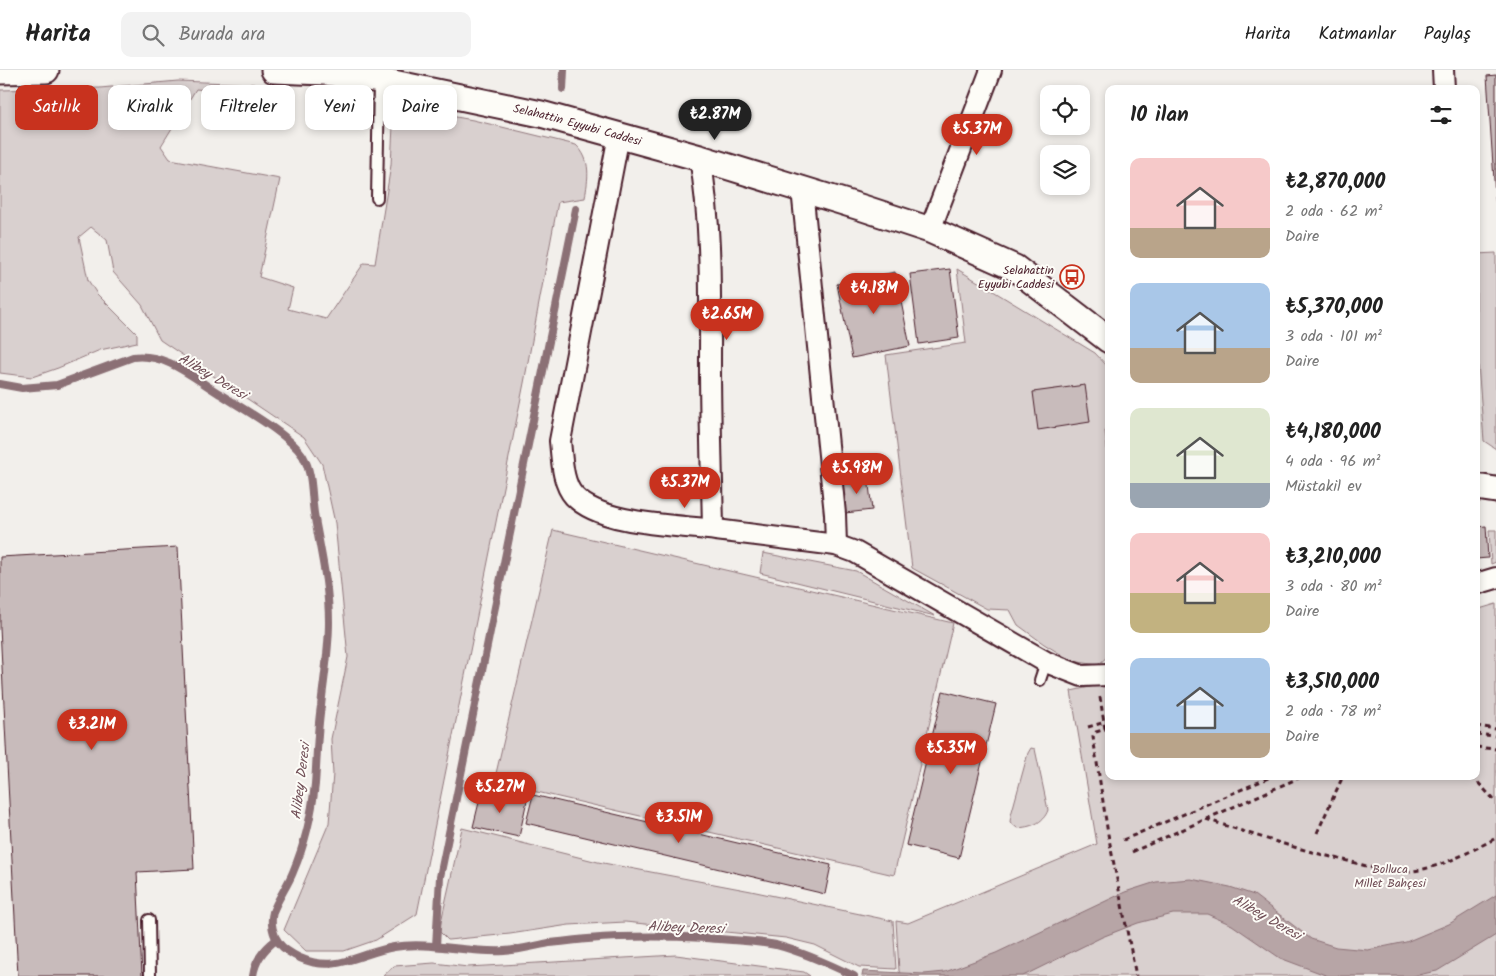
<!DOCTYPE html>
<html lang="tr">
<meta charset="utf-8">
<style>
body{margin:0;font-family:Kalam,sans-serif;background:#f2f2f2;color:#222;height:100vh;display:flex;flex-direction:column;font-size:19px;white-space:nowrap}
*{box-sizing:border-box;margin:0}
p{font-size:16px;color:#767676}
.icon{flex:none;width:28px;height:28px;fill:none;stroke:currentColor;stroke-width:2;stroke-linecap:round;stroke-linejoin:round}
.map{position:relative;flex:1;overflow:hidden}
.panel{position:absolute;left:1105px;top:15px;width:375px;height:695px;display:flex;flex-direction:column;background:#fff;border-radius:10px;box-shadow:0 2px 8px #0003}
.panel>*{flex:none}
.banner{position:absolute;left:15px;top:15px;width:475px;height:45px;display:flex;gap:10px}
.tools{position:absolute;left:1040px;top:15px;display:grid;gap:10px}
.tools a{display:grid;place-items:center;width:50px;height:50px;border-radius:10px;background:#fff;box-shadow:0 2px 8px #0003;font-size:25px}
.price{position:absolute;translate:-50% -42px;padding:0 11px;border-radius:18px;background:#c8321e;color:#fff;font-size:16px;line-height:32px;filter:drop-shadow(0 1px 2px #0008)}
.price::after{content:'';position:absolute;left:50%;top:30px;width:15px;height:11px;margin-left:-8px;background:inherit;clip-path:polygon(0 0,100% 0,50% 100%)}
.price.selected{background:#222;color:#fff}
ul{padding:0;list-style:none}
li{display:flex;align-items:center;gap:15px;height:125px;padding:0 25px}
li span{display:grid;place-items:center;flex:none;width:140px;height:100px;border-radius:10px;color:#555}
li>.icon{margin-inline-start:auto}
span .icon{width:60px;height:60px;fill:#fffc;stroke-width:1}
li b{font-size:21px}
h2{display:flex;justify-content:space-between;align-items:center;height:60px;padding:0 25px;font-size:21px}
.pill{padding:0 18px;border-radius:10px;background:#fff;box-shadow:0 2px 8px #0003;font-size:18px;line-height:45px}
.pill.selected{background:#c8321e;color:#fff}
header{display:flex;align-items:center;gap:30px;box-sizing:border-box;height:70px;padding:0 25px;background:#fff;border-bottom:1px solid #e0e0e0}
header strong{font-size:24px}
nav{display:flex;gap:28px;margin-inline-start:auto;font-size:18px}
.search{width:350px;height:45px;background:#f2f2f2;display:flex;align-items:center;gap:12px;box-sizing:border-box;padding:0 18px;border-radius:10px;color:#767676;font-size:19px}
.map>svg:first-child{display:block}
</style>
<header>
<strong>Harita</strong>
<div class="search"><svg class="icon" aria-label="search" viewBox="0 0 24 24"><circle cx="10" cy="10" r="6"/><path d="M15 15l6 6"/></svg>Burada ara</div>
<nav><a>Harita</a><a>Katmanlar</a><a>Paylaş</a></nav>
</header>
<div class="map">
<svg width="1496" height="906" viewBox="0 0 1496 906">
<rect width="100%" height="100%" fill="#f2efeb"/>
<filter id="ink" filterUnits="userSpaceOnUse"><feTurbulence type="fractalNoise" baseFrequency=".02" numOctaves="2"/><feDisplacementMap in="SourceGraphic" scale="10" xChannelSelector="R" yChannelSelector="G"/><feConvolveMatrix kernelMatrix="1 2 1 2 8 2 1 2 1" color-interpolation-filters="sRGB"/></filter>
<g filter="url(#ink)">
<g fill="#d9d0cf" stroke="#92787d">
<path d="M178 11 255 14 257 25 196 19 161 76 170 89 280 109 259 207 293 218 288 239 326 249 364 193 375 194 391 95 394 36 473 50 576 75C592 90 588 109 585 128L558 132 524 313 417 844 376 870 344 881H306L284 860 329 753 333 704 331 669 348 587 335 453 322 394 304 367 160 270 142 235 113 202 107 170 91 157 79 167 88 210 97 224 137 264V272L100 280 58 298 32 307 0 303V20L100 18Z"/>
<path d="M1496 183V379L1484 371 1476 268V184Z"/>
<path d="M957 199 1095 283 1109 298V359L1105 361 1109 395V585L1098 595 1072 591 1044 574 1018 555 1010 540 987 539 912 498 886 285 966 273Z"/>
<path d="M553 460 953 553 894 805 494 712Z"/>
<path d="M1489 460H1496V492L1491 494Z"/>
<path d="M763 483 856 501 935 546 760 503Z"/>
<path d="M1496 534V906H901L899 901 896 851 908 853 1097 774 1071 621 1109 613V706H1476V540Z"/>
<path d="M1031 678 1035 679 1048 740C1043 754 1030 757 1017 758L1010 752 1011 745 1028 683Z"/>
<path d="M462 758 598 792 751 821 893 851 896 899 859 897 815 875 786 868 625 852 569 855 510 864 448 870 439 861Z"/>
<path d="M676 885 804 902 810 906H383L394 896 434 893 468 897Z"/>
</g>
<path fill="#b7a5a6" stroke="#8b6f75" d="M1191 809 1230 817 1254 825 1311 869 1336 877 1368 880 1406 872 1449 854 1496 825V865L1437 901 1413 906H1328L1280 888 1232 855 1207 844H1173L1138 853 1102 867 1023 906H862L863 901 924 904 945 902 996 883 1125 822 1156 812Z"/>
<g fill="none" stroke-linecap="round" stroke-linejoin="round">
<g stroke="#8b6f75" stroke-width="8">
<path d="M563 19 564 0"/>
<path d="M0 314 22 318 57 315 133 287C167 283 192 307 220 324 243 339 289 364 303 386 313 404 311 423 314 443 320 479 329 514 329 552 329 580 324 608 321 636 317 662 317 688 315 714 312 743 305 774 293 802 288 815 277 830 273 842 270 853 273 865 279 873 284 880 292 884 300 888 337 904 359 883 394 877 429 871 467 883 504 881 519 880 534 876 549 873 562 872 575 870 588 869 626 866 666 866 705 868 728 870 752 870 776 875 803 882 829 894 854 906"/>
<path d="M436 876 440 807 576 139"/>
<path d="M253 906C255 890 264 879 276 870"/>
</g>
</g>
<g fill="#c8bbbb" stroke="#4a1f2b">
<path d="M1496 5V140L1487 6Z"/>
<path d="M950 199 959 268 919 274 910 204Z"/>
<path d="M895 202 910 276 852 288 837 214Z"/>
<path d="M1085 315 1090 352 1038 360 1033 322Z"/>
<path d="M868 407 872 440 845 443 842 409Z"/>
<path d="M1486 456 1488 488 1476 489V457Z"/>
<path d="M178 477 194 799 137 802 142 906H18L0 558V487Z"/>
<path d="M943 621 996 634 959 788 906 775Z"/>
<path d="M482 720 527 730 519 767 473 757Z"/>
<path d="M533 725 831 795 825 824 526 753Z"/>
</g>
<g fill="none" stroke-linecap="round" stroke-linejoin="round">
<g stroke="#4a1f2b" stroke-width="14">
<g id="service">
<path d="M377 128 379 10"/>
<path d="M1040 610 1046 592"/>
<path d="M149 850 150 906"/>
</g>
</g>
<g stroke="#4a1f2b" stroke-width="24">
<g id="minor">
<path d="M1443 0 1444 19"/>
<path d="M619 65 560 371C562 388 562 413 574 426 601 455 677 455 716 460 756 465 796 470 836 475L855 482 1046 592 1082 606 1109 605"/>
<path d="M700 88C712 156 710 226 710 296 710 350 712 405 713 459"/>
<path d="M802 119 835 444 836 475"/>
<path d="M930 160 991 0"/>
<path d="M1476 514 1496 508"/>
</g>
</g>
<g stroke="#4a1f2b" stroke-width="29">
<g id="tertiary">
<path id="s1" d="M274 0 324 2 379 10 541 44 700 88 863 138 930 160 1015 198 1109 270"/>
<path d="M0 1 46 0"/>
<path d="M1476 417 1496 420"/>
</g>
</g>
<g stroke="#4a1f2b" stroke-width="3" stroke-dasharray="5 4" stroke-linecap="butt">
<path d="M1100 627 1105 659"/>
<path d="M1476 656 1496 659"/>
<path d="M1088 657 1109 651"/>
<path d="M1109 658 1096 662 1093 667 1108 764 1136 906"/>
<path d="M1476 664 1496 666"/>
<path d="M1476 677 1496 679"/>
<path d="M1472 706 1496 732"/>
<path d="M1206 749C1253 765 1300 780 1348 791 1364 795 1380 801 1396 802 1431 803 1466 784 1496 768"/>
<path d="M1317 763 1343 706"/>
<path d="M1123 770 1273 706"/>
<path d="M1132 782 1303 706"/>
</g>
<use href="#service" stroke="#fdfcf7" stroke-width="10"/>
<use href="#minor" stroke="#fdfcf7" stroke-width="20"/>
<use href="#tertiary" stroke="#fdfcf7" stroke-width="25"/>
</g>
</g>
<defs>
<g id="bus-ring" transform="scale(1.25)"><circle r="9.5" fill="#fdfcf7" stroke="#c8321e" stroke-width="1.5"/><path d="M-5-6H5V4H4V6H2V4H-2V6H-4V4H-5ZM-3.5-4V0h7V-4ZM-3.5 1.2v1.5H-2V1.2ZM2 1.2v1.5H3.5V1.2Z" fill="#c8321e"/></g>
</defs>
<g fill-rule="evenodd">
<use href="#bus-ring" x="1072" y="207"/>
</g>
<g text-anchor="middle" stroke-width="4" stroke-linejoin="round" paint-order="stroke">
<g font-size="12" fill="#4a1f2b" stroke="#fdfcf7">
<text dy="4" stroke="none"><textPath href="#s1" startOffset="309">Selahattin Eyyubi Caddesi</textPath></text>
</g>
<g font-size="12" fill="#4a1f2b" stroke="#fdfcf7" text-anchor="end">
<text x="1054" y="204">Selahattin<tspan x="1054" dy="14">Eyyubi Caddesi</tspan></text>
</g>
<g font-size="12" fill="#6e4b54" stroke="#fdfcf7">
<text x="1390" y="803">Bolluca<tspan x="1390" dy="14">Millet Bahçesi</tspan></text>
</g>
<g font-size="14" font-style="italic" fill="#704e56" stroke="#fdfcf7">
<text transform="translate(213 306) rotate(31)" y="5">Alibey Deresi</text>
<text transform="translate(300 711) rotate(-83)" y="5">Alibey Deresi</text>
<text transform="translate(1267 847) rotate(30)" y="5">Alibey Deresi</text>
<text transform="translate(686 857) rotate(2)" y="5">Alibey Deresi</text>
</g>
</g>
</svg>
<div class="tools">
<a><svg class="icon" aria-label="locate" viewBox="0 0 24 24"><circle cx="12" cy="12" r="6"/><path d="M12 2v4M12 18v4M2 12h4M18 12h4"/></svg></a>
<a><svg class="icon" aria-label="layers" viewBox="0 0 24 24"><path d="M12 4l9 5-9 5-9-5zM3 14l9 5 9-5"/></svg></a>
</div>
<b class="price selected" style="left:715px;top:71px">₺2.87M</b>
<b class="price" style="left:977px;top:86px">₺5.37M</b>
<b class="price" style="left:874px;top:245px">₺4.18M</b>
<b class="price" style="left:727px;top:271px">₺2.65M</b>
<b class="price" style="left:857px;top:425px">₺5.98M</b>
<b class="price" style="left:685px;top:439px">₺5.37M</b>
<b class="price" style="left:92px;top:681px">₺3.21M</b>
<b class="price" style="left:951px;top:705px">₺5.35M</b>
<b class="price" style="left:500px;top:744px">₺5.27M</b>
<b class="price" style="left:679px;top:774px">₺3.51M</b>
<div class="banner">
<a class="pill selected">Satılık</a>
<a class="pill">Kiralık</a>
<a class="pill">Filtreler</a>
<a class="pill">Yeni</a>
<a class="pill">Daire</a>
</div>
<section class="panel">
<h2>10 ilan<svg class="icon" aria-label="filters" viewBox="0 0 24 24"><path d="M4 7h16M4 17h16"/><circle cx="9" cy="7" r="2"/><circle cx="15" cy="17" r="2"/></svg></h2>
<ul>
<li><span style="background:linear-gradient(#f6c9c9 70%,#b9a48a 0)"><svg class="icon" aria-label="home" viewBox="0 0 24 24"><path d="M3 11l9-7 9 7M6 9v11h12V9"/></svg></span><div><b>₺2,870,000</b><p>2 oda · 62 m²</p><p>Daire</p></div></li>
<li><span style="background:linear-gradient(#a9c7e8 65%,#b9a48a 0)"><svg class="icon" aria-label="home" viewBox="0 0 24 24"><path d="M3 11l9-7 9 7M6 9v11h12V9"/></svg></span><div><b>₺5,370,000</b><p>3 oda · 101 m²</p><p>Daire</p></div></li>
<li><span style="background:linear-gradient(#dfe7d0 75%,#9aa5b1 0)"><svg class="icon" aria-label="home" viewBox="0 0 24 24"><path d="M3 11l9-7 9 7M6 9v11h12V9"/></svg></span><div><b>₺4,180,000</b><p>4 oda · 96 m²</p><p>Müstakil ev</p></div></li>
<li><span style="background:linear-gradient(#f6c9c9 60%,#c2b280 0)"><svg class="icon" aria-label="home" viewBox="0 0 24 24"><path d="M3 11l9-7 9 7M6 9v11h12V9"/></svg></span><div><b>₺3,210,000</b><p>3 oda · 80 m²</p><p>Daire</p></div></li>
<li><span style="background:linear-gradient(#a9c7e8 75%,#b9a48a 0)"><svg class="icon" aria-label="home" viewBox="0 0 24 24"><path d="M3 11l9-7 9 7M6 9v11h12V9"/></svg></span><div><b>₺3,510,000</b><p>2 oda · 78 m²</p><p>Daire</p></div></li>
</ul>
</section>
</div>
